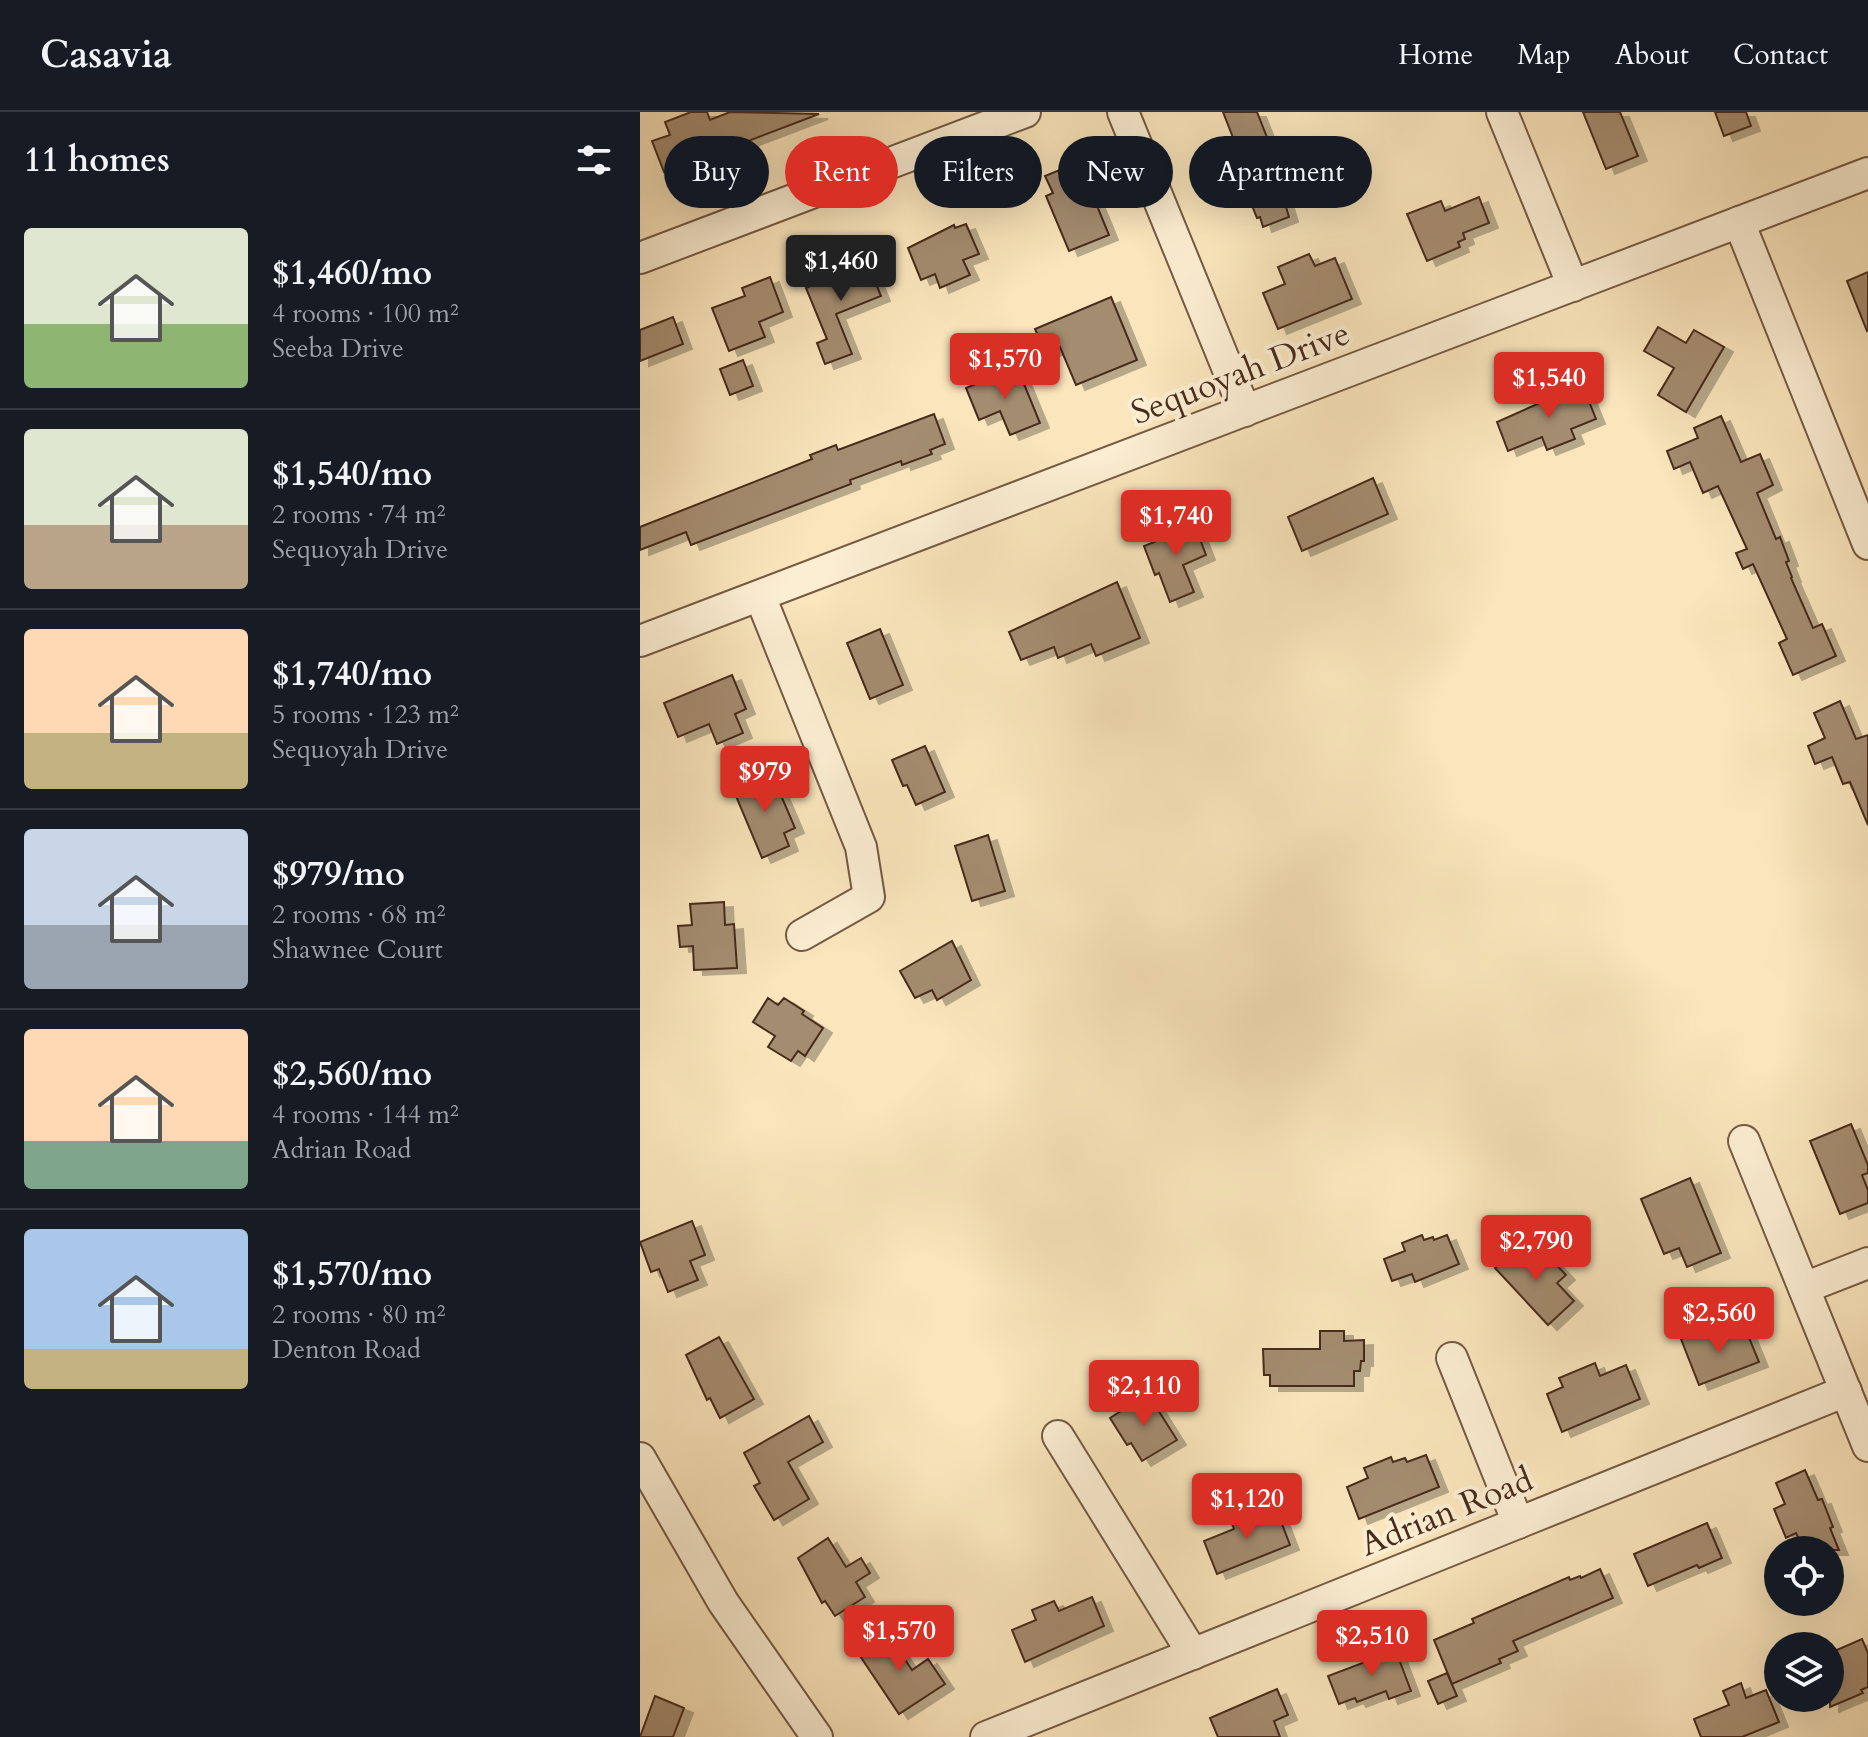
<!DOCTYPE html>
<meta charset="utf-8">
<style>
body{margin:0;font-family:Cardo,serif;background:#20242c;color:#f1f3f6;height:100vh;display:flex;flex-direction:column;font-size:30px;white-space:nowrap}
*{box-sizing:border-box;margin:0}
p{font-size:26px;color:#9ea1a6}
.icon{flex:none;width:44px;height:44px;fill:none;stroke:currentColor;stroke-width:2;stroke-linecap:round;stroke-linejoin:round}
.map{position:relative;flex:1;overflow:hidden}
.panel{display:flex;flex-direction:column;background:#171b24;width:640px}
.panel>*{flex:none}
.top-card{position:absolute;left:24px;top:24px;width:760px;height:72px;display:flex;gap:16px}
.fabs{position:absolute;left:1124px;top:1424px;display:grid;gap:16px}
.fabs a{display:grid;place-items:center;width:80px;height:80px;border-radius:50%;background:#171b24;box-shadow:0 8px 32px #0002;font-size:40px}
.price{position:absolute;translate:-50% -68px;padding:0 18px;border-radius:8px;background:#d93025;color:#fff;font-size:26px;line-height:52px;filter:drop-shadow(0 2px 4px #0008)}
.price::after{content:'';position:absolute;left:50%;top:48px;width:24px;height:18px;margin-left:-12px;background:inherit;clip-path:polygon(0 0,100% 0,50% 100%)}
.price.on{background:#222;color:#fff}
ul{padding:0;list-style:none}
li{display:flex;align-items:center;gap:24px;height:200px;padding:0 24px}
li+li{border-top:2px solid #363941}
li span{display:grid;place-items:center;flex:none;width:224px;height:160px;border-radius:8px;color:#555}
li>.icon{margin-inline-start:auto}
span .icon{width:96px;height:96px;fill:#fffc;stroke-width:1}
li b{font-size:34px}
h2{display:flex;justify-content:space-between;align-items:center;height:96px;padding:0 24px;font-size:34px}
.tag{padding:0 28px;border-radius:36px;background:#171b24;box-shadow:0 8px 32px #0002;font-size:28px;line-height:72px}
.tag.on{background:#d93025;color:#fff}
header{display:flex;align-items:center;gap:48px;box-sizing:border-box;height:112px;padding:0 40px;background:#171b24;border-bottom:2px solid #363941}
header strong{font-size:38px}
nav{display:flex;gap:44px;margin-inline-start:auto;font-size:28px}
main{display:flex;flex:1;min-height:0}
.map>svg:first-child{display:block}
</style>
<header>
<strong>Casavia</strong>
<nav><a>Home</a><a>Map</a><a>About</a><a>Contact</a></nav>
</header>
<main>
<section class="panel">
<h2>11 homes<svg class="icon" aria-label="filters" viewBox="0 0 24 24"><path d="M4 7h16M4 17h16"/><circle cx="9" cy="7" r="2"/><circle cx="15" cy="17" r="2"/></svg></h2>
<ul>
<li><span style="background:linear-gradient(#dfe7d0 60%,#8fb573 0)"><svg class="icon" aria-label="home" viewBox="0 0 24 24"><path d="M3 11l9-7 9 7M6 9v11h12V9"/></svg></span><div><b>$1,460/mo</b><p>4 rooms · 100 m²</p><p>Seeba Drive</p></div></li>
<li><span style="background:linear-gradient(#dfe7d0 60%,#b9a48a 0)"><svg class="icon" aria-label="home" viewBox="0 0 24 24"><path d="M3 11l9-7 9 7M6 9v11h12V9"/></svg></span><div><b>$1,540/mo</b><p>2 rooms · 74 m²</p><p>Sequoyah Drive</p></div></li>
<li><span style="background:linear-gradient(#ffd9b3 65%,#c2b280 0)"><svg class="icon" aria-label="home" viewBox="0 0 24 24"><path d="M3 11l9-7 9 7M6 9v11h12V9"/></svg></span><div><b>$1,740/mo</b><p>5 rooms · 123 m²</p><p>Sequoyah Drive</p></div></li>
<li><span style="background:linear-gradient(#c9d6e8 60%,#9aa5b1 0)"><svg class="icon" aria-label="home" viewBox="0 0 24 24"><path d="M3 11l9-7 9 7M6 9v11h12V9"/></svg></span><div><b>$979/mo</b><p>2 rooms · 68 m²</p><p>Shawnee Court</p></div></li>
<li><span style="background:linear-gradient(#ffd9b3 70%,#7fa58c 0)"><svg class="icon" aria-label="home" viewBox="0 0 24 24"><path d="M3 11l9-7 9 7M6 9v11h12V9"/></svg></span><div><b>$2,560/mo</b><p>4 rooms · 144 m²</p><p>Adrian Road</p></div></li>
<li><span style="background:linear-gradient(#a9c7e8 75%,#c2b280 0)"><svg class="icon" aria-label="home" viewBox="0 0 24 24"><path d="M3 11l9-7 9 7M6 9v11h12V9"/></svg></span><div><b>$1,570/mo</b><p>2 rooms · 80 m²</p><p>Denton Road</p></div></li>
</ul>
</section>
<div class="map">
<svg width="1228" height="1625" viewBox="0 0 1228 1625">
<defs>
<filter id="shadow"><feDropShadow dx="9" dy="5" stdDeviation="0" flood-color="#0004"/></filter>
</defs>
<rect width="100%" height="100%" fill="#fae5bc"/>
<filter id="stains"><feTurbulence type="fractalNoise" baseFrequency=".0025" numOctaves="4"/><feColorMatrix values="0 0 0 0 .2 0 0 0 0 .09 0 0 0 0 .02 0 0 0 .5 -.17"/></filter>
<radialGradient id="worn" r=".72"><stop offset=".6" stop-color="#630" stop-opacity="0"/><stop offset="1" stop-color="#630" stop-opacity=".3"/></radialGradient>
<g fill="#a48c6f" stroke="#472b1b" stroke-width="2" filter="url(#shadow)">
<path d="M51 0H67L70 8 90 0 179 2 74 42 75 47 42 59 40 54 24 60 12 29 30 23 25 10Z"/>
<path d="M583 0H617L647 76 641 78 649 105 623 115 620 105 617 106 599 61 606 59Z"/>
<path d="M943 0H980L998 44 966 57Z"/>
<path d="M1075 0H1106L1111 14 1084 24Z"/>
<path d="M439 50 469 123 429 139 406 84 413 81 405 64Z"/>
<path d="M839 85 849 111 823 121 825 127 818 130 820 135 787 149 767 102 801 89 805 99Z"/>
<path d="M326 112 339 142 323 148 330 163 300 176 295 162 281 168 268 136 314 113 315 116Z"/>
<path d="M669 142 675 154 695 146 712 187 638 217 623 181 645 172 638 155Z"/>
<path d="M225 145 241 184 196 202 212 242 185 252 177 231 187 227 166 176 182 169 180 163Z"/>
<path d="M1228 160V218L1227 219 1207 169Z"/>
<path d="M130 165 143 200 119 210 125 225 89 239 72 196 105 184 102 176Z"/>
<path d="M471 185 497 248 436 273 420 235 406 241 395 217Z"/>
<path d="M33 205 43 232 0 249V218Z"/>
<path d="M1018 215 1046 231 1054 218 1084 235 1046 300 1018 283 1034 256 1004 239Z"/>
<path d="M103 248 113 274 90 283 80 257Z"/>
<path d="M377 255 400 311 370 323 360 299 339 308 326 276Z"/>
<path d="M942 272 956 307 931 317 935 327 907 338 902 325 868 339 857 310Z"/>
<path d="M294 302 305 332 290 338 292 342 262 353 261 349 210 368 211 372 51 433 46 420 0 438V415L172 347 170 343 196 333 198 338Z"/>
<path d="M1081 304 1101 350 1120 342 1133 373 1117 381 1136 427 1140 425 1149 449 1146 450 1152 465 1151 466 1173 516 1182 512 1196 544 1153 563 1139 531 1147 527 1113 452 1103 457 1096 441 1107 437 1078 374 1063 381 1050 350 1034 357 1027 339 1058 326 1054 316Z"/>
<path d="M733 366 748 402 662 439 648 405Z"/>
<path d="M553 409 566 443 543 453 554 480 530 490 519 461 515 463 504 434 517 429 515 425Z"/>
<path d="M477 470 500 526 456 544 451 532 418 546 414 535 381 548 369 520Z"/>
<path d="M240 517 263 573 230 587 207 531Z"/>
<path d="M92 563 106 597 95 602 103 621 77 632 69 612 38 625 24 591Z"/>
<path d="M1200 589 1216 627 1228 623V713L1210 670 1203 672 1192 645 1175 652 1168 634 1185 626 1174 601Z"/>
<path d="M285 634 305 680 276 693 267 673 263 674 252 648Z"/>
<path d="M131 660 155 716 144 721 149 734 122 746 93 677Z"/>
<path d="M348 723 365 779 332 789 315 734Z"/>
<path d="M84 790 85 813 94 812 97 856 54 858 53 834 40 835 38 814 52 813 50 792Z"/>
<path d="M312 829 331 868 297 888 292 878 275 886 260 859Z"/>
<path d="M128 886 138 893 144 886 164 899 162 902 183 916 165 944 158 939 151 949 128 935 135 924 113 910Z"/>
<path d="M1211 1012 1228 1053V1061L1222 1063 1228 1078V1091L1200 1102 1170 1029Z"/>
<path d="M1050 1066 1081 1141 1047 1155 1039 1136 1024 1142 1001 1087Z"/>
<path d="M52 1109 65 1143 50 1149 58 1168 28 1180 19 1157 11 1160 0 1130Z"/>
<path d="M782 1123 784 1128 793 1125 794 1128 807 1123 819 1152 775 1170 772 1162 752 1169 744 1147 765 1139 762 1131Z"/>
<path d="M880 1133 890 1144 895 1139 906 1150 910 1146 926 1163 917 1171 934 1189 908 1213 855 1156Z"/>
<path d="M1069 1217 1074 1230 1106 1218 1119 1250 1059 1273 1041 1227Z"/>
<path d="M680 1219H704V1229L724 1228V1249H721L720 1259H714V1274H630V1263H624L623 1237H680Z"/>
<path d="M79 1225 114 1287 80 1306 70 1286 67 1288 46 1243Z"/>
<path d="M955 1251 960 1264 986 1253 1000 1287 922 1320 907 1282 923 1275 919 1266Z"/>
<path d="M508 1282 537 1328 502 1349 491 1331 487 1333 470 1306Z"/>
<path d="M169 1304 183 1330 148 1350 169 1387 134 1408 114 1374 120 1371 104 1341Z"/>
<path d="M786 1343 799 1375 719 1407 707 1375 728 1366 724 1356 751 1345 753 1350 765 1346 767 1350Z"/>
<path d="M1165 1358 1178 1388 1182 1387 1193 1415 1190 1416 1199 1438H1164L1156 1421 1146 1426 1134 1397 1145 1392 1136 1371Z"/>
<path d="M637 1399 650 1433 577 1462 564 1429 594 1417 591 1409 612 1400 615 1408Z"/>
<path d="M1067 1411 1082 1446 1059 1456 1057 1453 1008 1474 994 1442Z"/>
<path d="M188 1426 206 1455 221 1446 230 1461 216 1470 225 1485 195 1504 185 1489 182 1491 158 1446Z"/>
<path d="M960 1457 973 1486 873 1529 878 1539 859 1547 861 1551 812 1572 794 1528 834 1511 832 1507 929 1465 930 1468 940 1464 941 1466Z"/>
<path d="M452 1485 464 1514 385 1550 372 1518 396 1508 392 1498 414 1489 419 1499Z"/>
<path d="M246 1519 272 1558 288 1547 305 1572 259 1602 216 1538Z"/>
<path d="M1222 1527 1228 1541V1575L1221 1578 1223 1581 1190 1595V1541Z"/>
<path d="M754 1534 771 1579 749 1587 746 1579 717 1590 715 1586 699 1592 688 1564 728 1549 727 1545Z"/>
<path d="M807 1561 817 1584 798 1592 788 1569Z"/>
<path d="M1101 1571 1106 1586 1126 1578 1139 1610 1102 1625H1061L1054 1607 1089 1593 1083 1579Z"/>
<path d="M637 1577 648 1603 634 1609 640 1625H578L570 1606Z"/>
<path d="M15 1584 44 1596 33 1625H0Z"/>
</g>
<g fill="none" stroke-linecap="round" stroke-linejoin="round">
<g stroke="#745a43" stroke-width="34">
<g id="minor">
<path d="M483 0 605 299"/>
<path d="M862 0 933 174"/>
<path d="M1099 110 1228 432"/>
<path d="M0 146 385 0"/>
<path d="M120 484 221 735 229 785 162 823"/>
<path d="M0 529 1228 61"/>
<path d="M1104 1029 1228 1334"/>
<path d="M1164 1176 1228 1151"/>
<path d="M812 1246 878 1411"/>
<path d="M418 1324 553 1542"/>
<path d="M0 1346 83 1490 177 1625"/>
<path d="M346 1625 1206 1279"/>
</g>
</g>
<use href="#minor" stroke="#fceed3" stroke-width="30"/>
</g>
<g text-anchor="middle" stroke-width="8" stroke-linejoin="round" paint-order="stroke">
<g font-size="34" fill="#472b1b" stroke="#fceed3">
<text transform="translate(600 260) rotate(-21)" y="12">Sequoyah Drive</text>
<text transform="translate(806 1399) rotate(-22)" y="12">Adrian Road</text>
</g>
</g>
<rect width="100%" height="100%" filter="url(#stains)"/>
<rect width="100%" height="100%" fill="url(#worn)"/>
</svg>
<div class="fabs">
<a><svg class="icon" aria-label="locate" viewBox="0 0 24 24"><circle cx="12" cy="12" r="6"/><path d="M12 2v4M12 18v4M2 12h4M18 12h4"/></svg></a>
<a><svg class="icon" aria-label="layers" viewBox="0 0 24 24"><path d="M12 4l9 5-9 5-9-5zM3 14l9 5 9-5"/></svg></a>
</div>
<b class="price on" style="left:201px;top:191px">$1,460</b>
<b class="price" style="left:365px;top:289px">$1,570</b>
<b class="price" style="left:909px;top:308px">$1,540</b>
<b class="price" style="left:536px;top:446px">$1,740</b>
<b class="price" style="left:125px;top:702px">$979</b>
<b class="price" style="left:896px;top:1171px">$2,790</b>
<b class="price" style="left:1079px;top:1243px">$2,560</b>
<b class="price" style="left:504px;top:1316px">$2,110</b>
<b class="price" style="left:607px;top:1429px">$1,120</b>
<b class="price" style="left:259px;top:1561px">$1,570</b>
<b class="price" style="left:732px;top:1566px">$2,510</b>
<div class="top-card">
<a class="tag">Buy</a>
<a class="tag on">Rent</a>
<a class="tag">Filters</a>
<a class="tag">New</a>
<a class="tag">Apartment</a>
</div>
</div>
</main>
